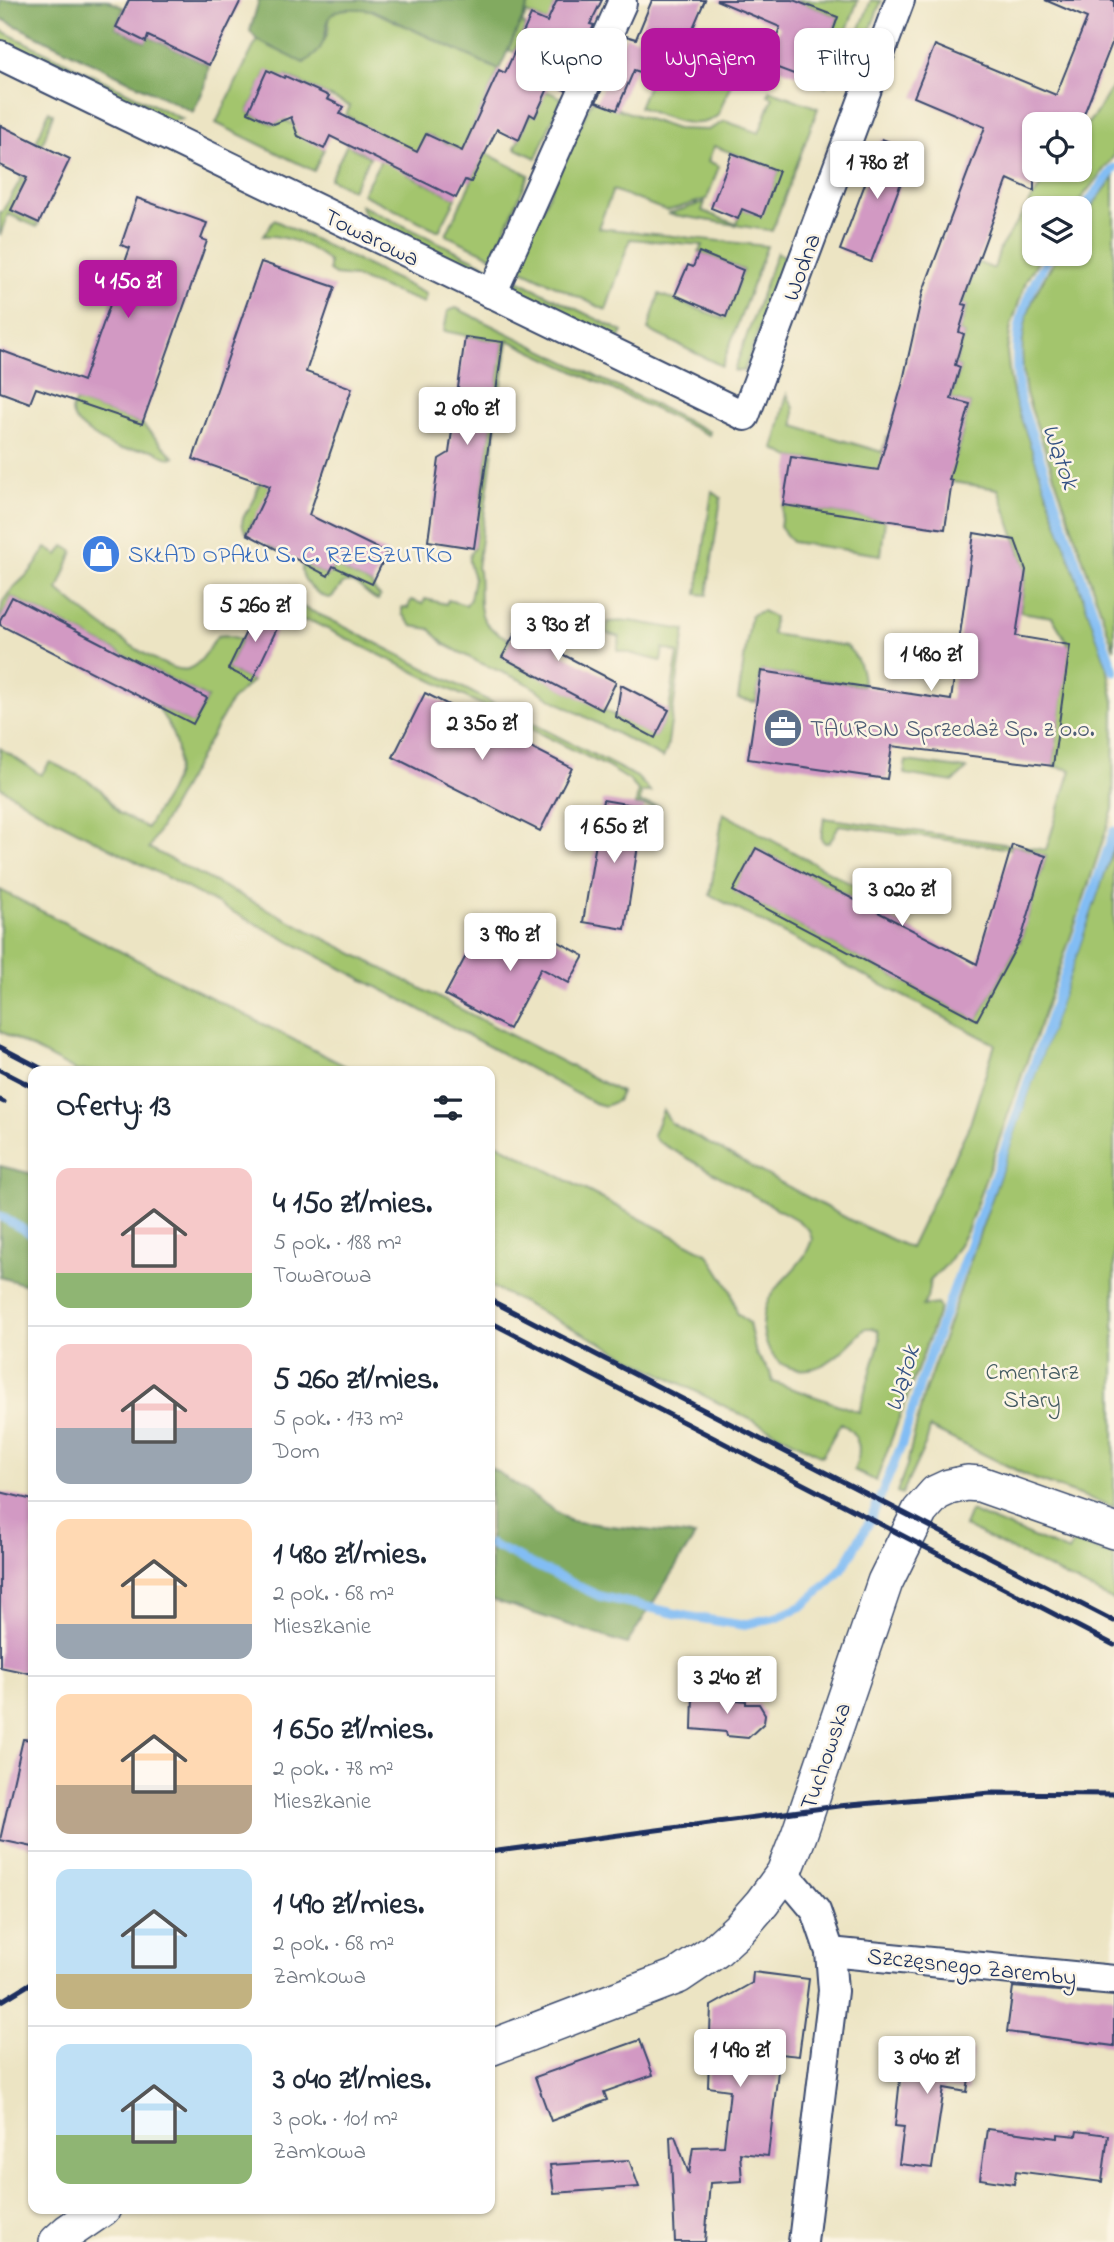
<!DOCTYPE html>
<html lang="pl">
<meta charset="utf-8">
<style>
body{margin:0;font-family:"Indie Flower",sans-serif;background:#f6f6f7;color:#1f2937;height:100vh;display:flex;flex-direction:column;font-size:26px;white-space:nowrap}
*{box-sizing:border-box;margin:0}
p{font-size:23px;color:#747a83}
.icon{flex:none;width:38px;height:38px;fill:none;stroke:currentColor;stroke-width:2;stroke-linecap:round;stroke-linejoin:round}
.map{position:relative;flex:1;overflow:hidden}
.sheet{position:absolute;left:28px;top:1066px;width:467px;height:1148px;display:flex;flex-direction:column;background:#fff;border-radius:14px;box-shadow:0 2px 5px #0004}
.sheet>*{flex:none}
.top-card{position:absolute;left:516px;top:28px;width:492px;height:63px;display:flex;gap:14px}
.buttons{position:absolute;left:1022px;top:112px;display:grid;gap:14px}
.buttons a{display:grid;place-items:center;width:70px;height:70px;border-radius:14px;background:#fff;box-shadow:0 2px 5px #0004;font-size:35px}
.price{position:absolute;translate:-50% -60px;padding:0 16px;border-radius:7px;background:#fff;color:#222;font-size:23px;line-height:46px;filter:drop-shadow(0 2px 4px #0008)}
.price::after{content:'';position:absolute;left:50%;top:42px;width:21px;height:16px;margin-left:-10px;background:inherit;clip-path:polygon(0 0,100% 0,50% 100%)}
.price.on{background:#b5179e;color:#fff}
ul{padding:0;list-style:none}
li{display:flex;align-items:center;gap:21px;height:175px;padding:0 28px}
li+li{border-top:2px solid #e0e1e3}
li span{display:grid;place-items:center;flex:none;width:196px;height:140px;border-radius:14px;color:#555}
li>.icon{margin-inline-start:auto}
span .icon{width:84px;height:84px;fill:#fffc;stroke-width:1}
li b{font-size:30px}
h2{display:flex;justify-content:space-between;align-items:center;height:84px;padding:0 28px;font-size:30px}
.tag{padding:0 24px;border-radius:14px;background:#fff;box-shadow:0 2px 5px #0004;font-size:24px;line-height:63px}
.tag.on{background:#b5179e;color:#fff}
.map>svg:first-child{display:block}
</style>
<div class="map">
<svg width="1114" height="2242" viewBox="0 0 1114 2242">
<rect width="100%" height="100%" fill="#fcf5e5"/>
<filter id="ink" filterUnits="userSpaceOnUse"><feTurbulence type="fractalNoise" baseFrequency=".0143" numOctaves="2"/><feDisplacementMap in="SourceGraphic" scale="14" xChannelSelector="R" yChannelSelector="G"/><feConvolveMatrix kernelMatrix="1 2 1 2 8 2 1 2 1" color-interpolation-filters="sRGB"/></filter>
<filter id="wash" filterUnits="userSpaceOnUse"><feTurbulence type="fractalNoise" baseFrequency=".00686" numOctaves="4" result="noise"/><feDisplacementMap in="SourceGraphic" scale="28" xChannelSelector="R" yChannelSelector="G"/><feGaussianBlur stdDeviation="1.57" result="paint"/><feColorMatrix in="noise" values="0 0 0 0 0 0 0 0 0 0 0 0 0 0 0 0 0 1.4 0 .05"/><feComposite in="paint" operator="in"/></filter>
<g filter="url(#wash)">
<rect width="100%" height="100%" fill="#ece4c3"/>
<g fill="#a3c56d" stroke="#5f7a66" stroke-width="2">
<path d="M531 0H557L553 10 593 28 576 67 563 61 574 34 527 13 522 23 526 26 514 52 508 50Z"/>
<path d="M793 0H858L826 86 815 82 838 17Z"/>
<path d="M871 0 881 1 858 63 848 60Z"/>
<path d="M349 7 371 10 499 70 466 143 529 175 493 257 446 235 479 165 475 157 426 134 407 174 456 198 439 231 362 194 392 140 362 126 351 147 370 157 352 190 330 179 358 122 346 115 350 106 286 76 284 78 267 71 248 112 273 124 279 122 281 118 299 127 324 149 314 171 216 123 257 40 304 63C310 56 319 49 324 41 335 23 319 12 349 7Z"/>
<path d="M0 30 182 119 169 122 0 40Z"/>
<path d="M663 49 734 76 718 115C698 134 660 115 639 107Z"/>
<path d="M1114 84V156L1074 208H1034V254H1042L1026 281 1011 326 1007 352 1010 378 1015 401 1107 666 1114 702 1113 809 1078 916 967 1231 947 1264 930 1281 927 1298 923 1306 937 1304 940 1308 876 1481 854 1470C863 1450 860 1435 841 1423L822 1456 490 1286V1140L708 1254 731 1291 737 1313 749 1323 756 1354 770 1372 773 1382 859 1412 880 1340 878 1330 872 1328H866C851 1342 831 1367 809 1369 772 1374 756 1337 766 1306 772 1287 791 1275 802 1259 807 1254 809 1246 812 1240L809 1230 797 1220 657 1141 653 1135 663 1110 671 1123 850 1220 910 1248 970 1124 995 1044 710 895 723 813 887 904 881 914 756 848 734 891 977 1020 1016 947 986 932 1020 942 1046 856 1012 846 1011 849 839 825 830 842 825 843 821 839 824 818 1046 850 1071 770 1053 766 1069 645 1052 617 1020 612 1026 570 998 489 791 457 774 449 787 394 794 408V426L882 452 887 437 956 456 970 404 951 399 960 367 955 365 964 334 959 332 967 306 962 304 977 262 994 269 1000 248 1051 170H1080V133L1097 112Z"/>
<path d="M769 90 818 108 772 231 668 214 705 202 702 211 736 224 742 209 761 216 779 171 714 146 708 161 719 166 707 199 667 211 613 190 598 228 767 246 722 366 648 330 659 294 724 319 743 270 699 252 703 245 630 239 606 310 516 267 592 100 676 129 708 130 725 121 759 133 773 97 768 95Z"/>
<path d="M546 91 562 98 536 158 515 148 530 114 535 116Z"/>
<path d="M49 111 53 114 42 145 12 209 39 223 37 227 8 214 0 236V212H2L20 181Z"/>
<path d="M1114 177V649L1026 394C1016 332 1025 306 1059 254H1080V222Z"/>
<path d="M360 205 490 267 481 274 367 220Z"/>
<path d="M274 220 426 294 424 303 354 277 335 275 329 271V262C315 247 283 234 263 236Z"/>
<path d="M777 252 785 257 744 371H734Z"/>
<path d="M511 277 623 332 618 340 513 289Z"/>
<path d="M456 308 710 432 709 435 508 340 477 568 479 571C482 607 471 622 511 640L503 657 655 737 669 710 678 653 663 648 661 661 617 650 620 637 606 633 608 622 630 621 685 630 667 749 663 758 555 701 523 681 478 662 444 644 430 629 412 626 402 614V607L408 608 411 600 423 604 425 599 446 604 448 600 466 605 470 599 474 578C471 566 464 560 474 548L503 343 444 331 448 311Z"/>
<path d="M76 401 142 424 174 457C162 460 159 450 148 449 139 448 130 451 120 449 108 446 72 425 72 412 72 408 74 405 76 401Z"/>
<path d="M260 482 314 500 259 526 252 522 247 534C237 520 245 515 252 504 256 498 257 489 260 482Z"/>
<path d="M712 491 721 498 707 595 697 594Z"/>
<path d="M783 505 885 520 881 555 792 542 780 527Z"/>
<path d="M275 534 311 551 304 564 328 576 335 563 342 570 372 584 374 590 380 596 378 600C367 597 355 575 342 585 338 589 335 595 330 598 319 597 304 583 302 572 301 566 304 566 300 561 295 553 277 550 268 547Z"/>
<path d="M64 546 73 551 58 590C77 608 164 676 188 669 202 664 209 648 217 636L225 635 242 639 228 669 252 681 231 701 149 848 621 1092 617 1101 605 1106 594 1103 406 1002 35 809 0 787V748L41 775 50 762 84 778 101 790 119 813 147 828C167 792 189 773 171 730 168 722 161 715 158 706L193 724 207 698 12 597 0 620C0 596 14 588 29 573 36 566 41 556 46 548L58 555Z"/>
<path d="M271 600 296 604 331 620 637 777 651 792H641L640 803 660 806 661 808 636 805 638 790 629 780 606 766 313 622 282 618 266 610Z"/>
<path d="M762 611 774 617 772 634 846 646C859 657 863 670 863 686L761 671 756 702 738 699 751 615Z"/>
<path d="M906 761 967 769 953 782 904 774Z"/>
<path d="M1114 847V1507L1032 1478 930 1428 926 1443 902 1494 897 1492 907 1465 923 1397Z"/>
<path d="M0 890 355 1071H76L0 1031Z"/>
<path d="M970 1511 1069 1552 1074 1542 1114 1556V1601L964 1526Z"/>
</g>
<g fill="#82aa60" stroke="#4e6c5f" stroke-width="2">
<path d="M0 0H107L124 8 116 27 145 42 148 36 209 65 205 87 193 112 0 18Z"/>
<path d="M259 0H531L499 70 372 10C299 1 348 40 303 63L257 40 250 31Z"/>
<path d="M0 1166 33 1174V1287L0 1277Z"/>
<path d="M490 1467 570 1521 695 1536 627 1644 490 1599Z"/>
</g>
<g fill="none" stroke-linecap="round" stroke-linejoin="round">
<g stroke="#82bdf4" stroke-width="9">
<path d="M1080 213 1114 168"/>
<path d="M1051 254C1019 303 1011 342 1020 400L1114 671"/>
<path d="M0 1216 33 1235"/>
<path d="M490 1544 599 1596 686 1616 742 1625 777 1617 802 1606 826 1585 844 1566 871 1519 902 1444 923 1374 1016 1117 1114 831"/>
</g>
</g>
<g id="blocks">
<g fill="#d299c3">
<path d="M129 0H241L209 65 148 36 146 42 116 27Z"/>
<path d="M557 0H602L590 24 594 25 565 90 550 84 535 117 530 114 519 140 497 129 471 182 465 180 456 198 330 136 324 149 298 136 291 117 274 124 248 112 267 70 284 78 285 76 329 96 327 99 344 107 340 114 417 152 426 134 462 151 499 70 505 73 531 15 547 22Z"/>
<path d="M652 0H705L681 56 663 49 652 76 634 70 617 110 596 102 626 36 636 39Z"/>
<path d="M716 0H793L838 17 815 82 767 64 780 27Z"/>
<path d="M1045 0H1114V38L1080 124H1034V191L1008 179 962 304 967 305 959 332 964 334 955 365 960 367 951 399 970 404 949 480 952 481 945 529 783 505 791 457 878 470 902 385 923 291 985 127 914 97 935 45 1056 95 1087 18Z"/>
<path d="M0 125 70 159 39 223 11 210 27 178 0 165Z"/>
<path d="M882 139 913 151 871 262 840 250Z"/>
<path d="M732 153 779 171 762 217 742 209 738 219 711 208Z"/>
<path d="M137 198 207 223 201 239 207 241 142 424 36 388 30 403 0 392V350L83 381 130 248 121 245Z"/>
<path d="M699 252 743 270 726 317 675 295 688 265 693 267Z"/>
<path d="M261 262 335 287 306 372 352 388 309 515 387 553 372 584 333 566 328 576 247 534 270 486 193 459Z"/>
<path d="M465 337 503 342 474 548 428 541 439 459 449 453Z"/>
<path d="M974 533 1015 540 1026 570 1016 636 1070 645 1053 766 892 746 887 779 748 759 761 671 951 700Z"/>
<path d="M12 597 207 698 193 724 0 625V620Z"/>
<path d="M258 607 282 618 252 681 228 669Z"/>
<path d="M551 615 572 626 558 652 616 682 602 710 502 657 519 626 539 637Z"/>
<path d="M621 685 669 710 655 738 616 717Z"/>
<path d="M425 693 572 768 540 831 393 757Z"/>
<path d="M603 800 644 807 625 929 583 922Z"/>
<path d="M1012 845 1046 856 1022 936 977 1020 733 891 756 848 977 964Z"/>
<path d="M519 920 584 956 569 983 541 968 509 1029 445 995 475 939 501 953Z"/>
<path d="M0 1492 33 1500V1674L0 1667Z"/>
<path d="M693 1695 746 1701V1704H759L765 1714 764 1723 748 1738 727 1736 726 1732 692 1729Z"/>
<path d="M23 1739 33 1740V1847L0 1840Z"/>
<path d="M753 1972 809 1979 799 2056 780 2054 768 2156 740 2153 742 2181 710 2183 705 2242H675L670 2137 675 2136 689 2174 693 2147 724 2146 730 2090 708 2087 711 2006 752 1983Z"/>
<path d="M1013 1987 1114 1996V2046L1007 2032Z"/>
<path d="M640 2040 653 2075 604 2092 607 2100 551 2121 535 2077Z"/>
<path d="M904 2041 973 2051 967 2092 944 2088 932 2168 899 2164 904 2127 895 2126Z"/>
<path d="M987 2129 1058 2138V2134L1076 2136 1077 2131 1108 2135 1102 2182 1016 2171 1014 2184 980 2179Z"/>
<path d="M629 2160 639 2187 554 2193 550 2165Z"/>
</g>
</g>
</g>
<g filter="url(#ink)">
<use href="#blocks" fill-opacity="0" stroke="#3a4a6d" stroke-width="2"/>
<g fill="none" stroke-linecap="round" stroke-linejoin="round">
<g stroke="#3a4a6d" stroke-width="32">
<g id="minor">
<path d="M0 55 745 416 900 0"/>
<path d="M492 294 622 3"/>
<path d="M784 1873 816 1911 830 1952 833 1991 803 2242"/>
<path d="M830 1952 1114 1980"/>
</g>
</g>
<g stroke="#3a4a6d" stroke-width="38">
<g id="tertiary">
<path d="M490 2048 678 1976 715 1951 740 1928 762 1903 784 1873 799 1835 885 1582 920 1511 936 1493 949 1487 967 1483 980 1484 1114 1531"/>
<path d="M57 2242 68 2232 103 2208"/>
</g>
</g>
<use href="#minor" stroke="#fff" stroke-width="28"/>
<use href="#tertiary" stroke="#fff" stroke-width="35"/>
<g stroke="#1b2f5e" stroke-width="5">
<path d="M0 1047 46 1071"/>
<path d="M0 1070 33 1087"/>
<path d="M0 1100 4 1102"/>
<path d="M490 1300 1114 1621"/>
<path d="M490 1322 1114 1645"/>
<path d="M490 1852 838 1806 991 1793 1114 1794"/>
<path d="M0 2002 33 1982"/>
</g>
</g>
</g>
<defs>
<g id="shop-disc" transform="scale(2.0125)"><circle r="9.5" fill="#3f7fe0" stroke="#fcf5e5"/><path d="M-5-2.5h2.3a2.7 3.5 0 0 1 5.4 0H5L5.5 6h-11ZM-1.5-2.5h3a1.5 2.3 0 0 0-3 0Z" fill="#fff"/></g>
<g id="office-disc" transform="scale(2.0125)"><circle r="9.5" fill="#5c6f8a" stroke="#fcf5e5"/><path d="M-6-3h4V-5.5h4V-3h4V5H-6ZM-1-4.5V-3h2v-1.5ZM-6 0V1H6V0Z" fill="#fff"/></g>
</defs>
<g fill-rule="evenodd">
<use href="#shop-disc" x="101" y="554"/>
<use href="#office-disc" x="783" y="728"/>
</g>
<g text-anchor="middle" stroke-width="5" stroke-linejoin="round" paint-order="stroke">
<g font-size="24" fill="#1b2f5e" stroke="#fcf5e5">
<text transform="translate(372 237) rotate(26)" y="8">Towarowa</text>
<text transform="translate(801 267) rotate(-70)" y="8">Wodna</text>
<text transform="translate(825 1756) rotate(-71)" y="8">Tuchowska</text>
<text transform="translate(972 1966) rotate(6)" y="8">Szczęsnego Zaremby</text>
</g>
<g font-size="24" fill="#366cbe" stroke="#fcf5e5" text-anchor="start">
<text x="128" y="562">SKŁAD OPAŁU S. C. RZESZUTKO</text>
</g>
<g font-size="24" fill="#4e5e75" stroke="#fcf5e5" text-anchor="start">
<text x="810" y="736">TAURON Sprzedaż Sp. z o.o.</text>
</g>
<g font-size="24" fill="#445c62" stroke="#fcf5e5">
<text x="1032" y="1379">Cmentarz<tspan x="1032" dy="28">Stary</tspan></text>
</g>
<g font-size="26" font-style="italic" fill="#355284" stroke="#fcf5e5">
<text transform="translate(1062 456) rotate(71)" y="9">Wątok</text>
<text transform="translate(901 1378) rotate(-73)" y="9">Wątok</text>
</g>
</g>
</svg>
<div class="buttons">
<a><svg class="icon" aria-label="locate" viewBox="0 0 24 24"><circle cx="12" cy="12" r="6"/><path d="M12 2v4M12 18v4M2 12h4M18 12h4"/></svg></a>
<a><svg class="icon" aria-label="layers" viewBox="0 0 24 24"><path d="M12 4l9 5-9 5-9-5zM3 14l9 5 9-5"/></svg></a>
</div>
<b class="price" style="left:877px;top:201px">1 780 zł</b>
<b class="price on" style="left:128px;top:320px">4 150 zł</b>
<b class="price" style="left:467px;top:447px">2 090 zł</b>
<b class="price" style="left:255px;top:644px">5 260 zł</b>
<b class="price" style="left:558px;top:663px">3 930 zł</b>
<b class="price" style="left:931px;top:693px">1 480 zł</b>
<b class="price" style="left:482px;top:762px">2 350 zł</b>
<b class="price" style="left:614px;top:865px">1 650 zł</b>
<b class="price" style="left:902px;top:928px">3 020 zł</b>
<b class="price" style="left:510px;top:973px">3 990 zł</b>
<b class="price" style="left:727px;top:1716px">3 240 zł</b>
<b class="price" style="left:740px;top:2089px">1 490 zł</b>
<b class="price" style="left:927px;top:2096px">3 040 zł</b>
<div class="top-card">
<a class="tag">Kupno</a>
<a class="tag on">Wynajem</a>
<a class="tag">Filtry</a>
</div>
<section class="sheet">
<h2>Oferty: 13<svg class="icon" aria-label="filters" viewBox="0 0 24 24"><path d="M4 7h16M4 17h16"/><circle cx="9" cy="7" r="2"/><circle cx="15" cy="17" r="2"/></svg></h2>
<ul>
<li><span style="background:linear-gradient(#f6c9c9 75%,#8fb573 0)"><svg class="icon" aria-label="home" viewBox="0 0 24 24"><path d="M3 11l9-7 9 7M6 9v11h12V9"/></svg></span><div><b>4 150 zł/mies.</b><p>5 pok. · 188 m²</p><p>Towarowa</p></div></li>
<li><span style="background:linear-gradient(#f6c9c9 60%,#9aa5b1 0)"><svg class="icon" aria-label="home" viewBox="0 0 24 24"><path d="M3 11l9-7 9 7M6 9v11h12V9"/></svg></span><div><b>5 260 zł/mies.</b><p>5 pok. · 173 m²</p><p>Dom</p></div></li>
<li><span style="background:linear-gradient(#ffd9b3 75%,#9aa5b1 0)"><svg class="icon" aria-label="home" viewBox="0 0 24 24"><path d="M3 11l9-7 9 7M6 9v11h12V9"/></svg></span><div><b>1 480 zł/mies.</b><p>2 pok. · 68 m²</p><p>Mieszkanie</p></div></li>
<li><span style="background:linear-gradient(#ffd9b3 65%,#b9a48a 0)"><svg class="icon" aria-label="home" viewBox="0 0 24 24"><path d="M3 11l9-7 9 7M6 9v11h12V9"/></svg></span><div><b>1 650 zł/mies.</b><p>2 pok. · 78 m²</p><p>Mieszkanie</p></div></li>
<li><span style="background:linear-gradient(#bfe0f5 75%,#c2b280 0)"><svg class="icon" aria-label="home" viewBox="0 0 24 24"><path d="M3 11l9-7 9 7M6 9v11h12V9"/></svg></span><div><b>1 490 zł/mies.</b><p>2 pok. · 68 m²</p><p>Zamkowa</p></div></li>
<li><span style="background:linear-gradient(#bfe0f5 65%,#8fb573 0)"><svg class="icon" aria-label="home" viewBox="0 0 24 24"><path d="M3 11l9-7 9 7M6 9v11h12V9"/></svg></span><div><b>3 040 zł/mies.</b><p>3 pok. · 101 m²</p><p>Zamkowa</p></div></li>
</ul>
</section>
</div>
